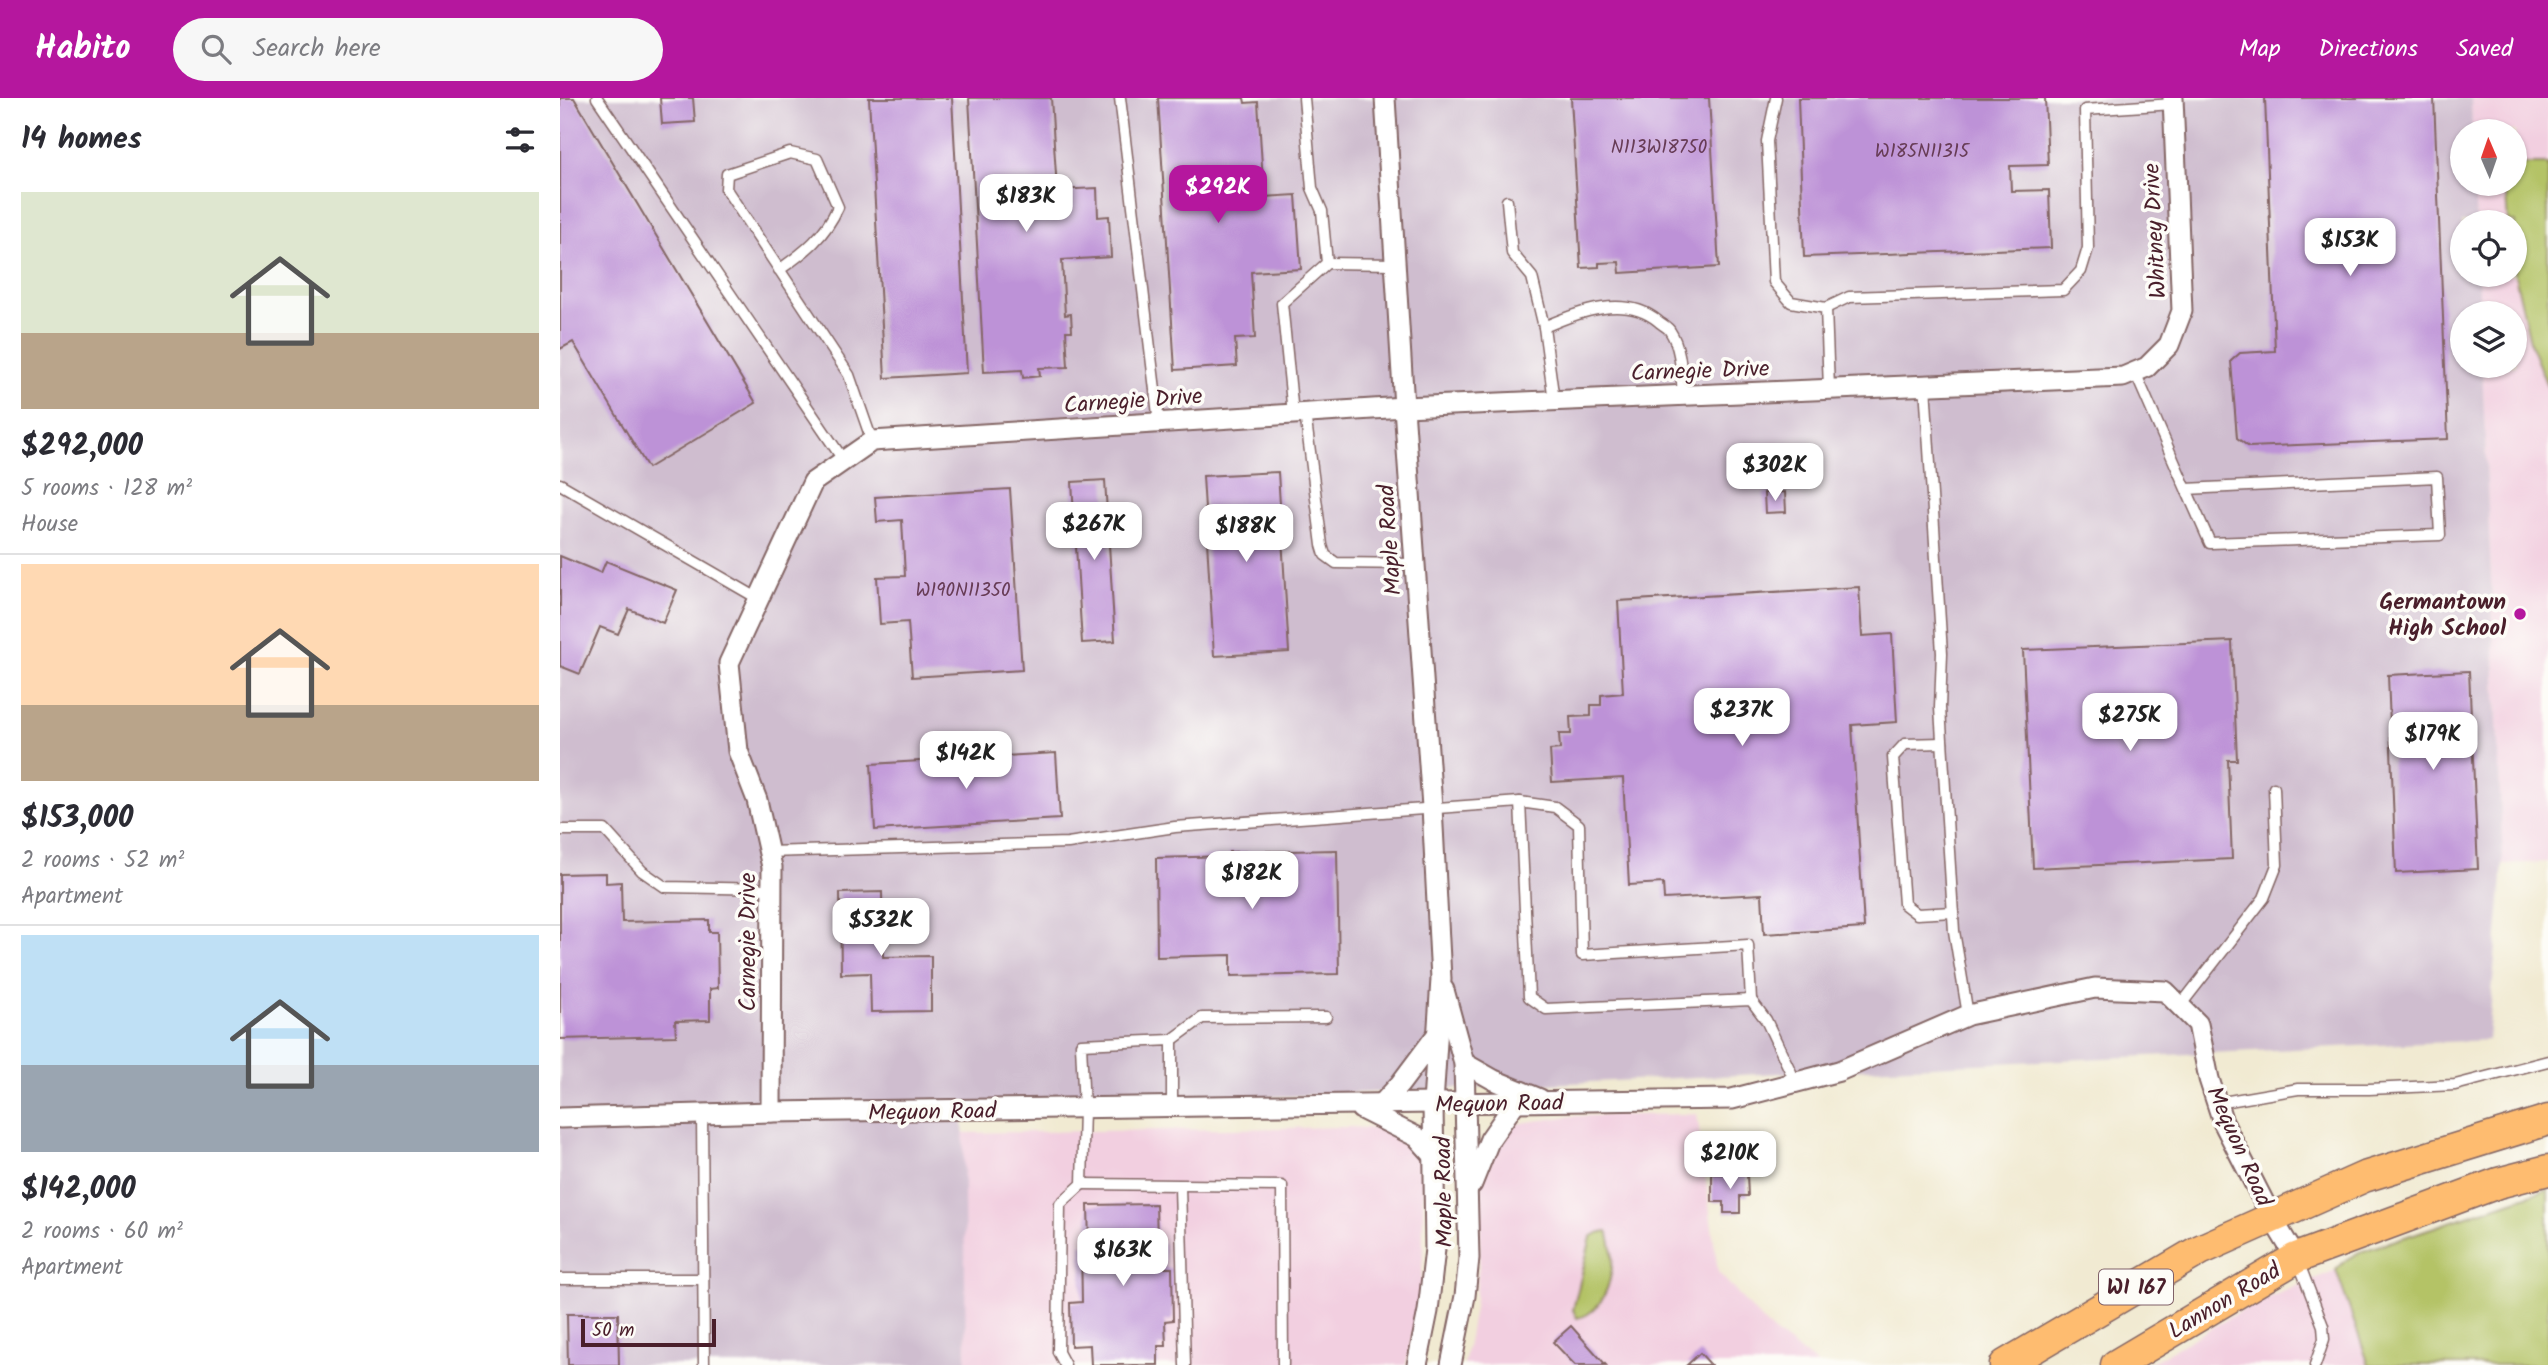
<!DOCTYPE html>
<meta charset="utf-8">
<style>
body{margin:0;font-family:Kalam,sans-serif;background:#f7f7f7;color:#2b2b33;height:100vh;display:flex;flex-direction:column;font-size:26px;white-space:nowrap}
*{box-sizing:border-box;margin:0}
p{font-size:23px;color:#7c7c81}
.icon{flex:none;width:38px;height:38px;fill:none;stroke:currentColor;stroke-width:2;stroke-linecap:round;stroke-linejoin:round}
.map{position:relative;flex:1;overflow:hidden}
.details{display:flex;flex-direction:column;background:#fff;width:560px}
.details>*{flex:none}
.needle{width:46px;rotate:358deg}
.tools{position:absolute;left:1890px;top:21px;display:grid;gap:14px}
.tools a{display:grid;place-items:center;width:77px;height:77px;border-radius:50%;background:#fff;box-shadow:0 2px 5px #0004;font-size:35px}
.scale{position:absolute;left:21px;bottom:18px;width:135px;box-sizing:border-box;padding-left:7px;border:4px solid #4a1f2b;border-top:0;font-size:19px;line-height:24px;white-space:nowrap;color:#4a1f2b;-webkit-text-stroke:5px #fdfcf7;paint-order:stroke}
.price{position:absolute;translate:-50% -60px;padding:0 16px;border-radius:14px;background:#fff;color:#222;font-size:23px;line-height:46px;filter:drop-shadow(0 2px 4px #0008)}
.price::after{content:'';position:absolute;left:50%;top:42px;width:21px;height:16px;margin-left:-10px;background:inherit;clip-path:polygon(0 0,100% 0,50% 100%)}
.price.selected{background:#b5179e;color:#fff}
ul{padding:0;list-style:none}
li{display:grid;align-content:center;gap:14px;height:371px;padding:0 21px}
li+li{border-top:2px solid #e1e1e2}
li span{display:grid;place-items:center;height:217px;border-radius:0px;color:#555}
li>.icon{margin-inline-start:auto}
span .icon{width:126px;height:126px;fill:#fffc;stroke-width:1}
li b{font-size:30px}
h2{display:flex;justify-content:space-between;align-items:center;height:84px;padding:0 21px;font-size:30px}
header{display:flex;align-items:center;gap:42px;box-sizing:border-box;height:98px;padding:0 35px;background:#b5179e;color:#fff}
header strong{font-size:33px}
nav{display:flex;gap:38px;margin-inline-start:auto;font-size:24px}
.search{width:490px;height:63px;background:#f7f7f7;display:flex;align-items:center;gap:18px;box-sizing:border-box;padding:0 24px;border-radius:38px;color:#7c7c81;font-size:26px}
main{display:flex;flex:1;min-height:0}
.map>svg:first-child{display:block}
</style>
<header>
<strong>Habito</strong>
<div class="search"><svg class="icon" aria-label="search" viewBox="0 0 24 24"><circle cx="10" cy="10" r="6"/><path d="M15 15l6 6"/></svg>Search here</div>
<nav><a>Map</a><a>Directions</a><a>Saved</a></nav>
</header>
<main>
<section class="details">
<h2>14 homes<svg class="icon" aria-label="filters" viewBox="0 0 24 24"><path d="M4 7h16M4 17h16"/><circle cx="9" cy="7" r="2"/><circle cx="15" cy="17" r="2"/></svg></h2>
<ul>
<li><span style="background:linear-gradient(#dfe7d0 65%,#b9a48a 0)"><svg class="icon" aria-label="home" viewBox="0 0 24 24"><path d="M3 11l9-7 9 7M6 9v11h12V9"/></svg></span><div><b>$292,000</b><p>5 rooms · 128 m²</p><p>House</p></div></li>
<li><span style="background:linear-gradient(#ffd9b3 65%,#b9a48a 0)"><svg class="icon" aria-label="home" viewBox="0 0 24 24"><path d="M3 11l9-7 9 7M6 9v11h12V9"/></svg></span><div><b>$153,000</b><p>2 rooms · 52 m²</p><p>Apartment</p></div></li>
<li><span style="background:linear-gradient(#bfe0f5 60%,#9aa5b1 0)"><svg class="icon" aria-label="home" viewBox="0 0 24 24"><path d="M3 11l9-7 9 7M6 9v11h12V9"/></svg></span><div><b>$142,000</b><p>2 rooms · 60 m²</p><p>Apartment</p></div></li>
</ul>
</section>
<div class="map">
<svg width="1988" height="1267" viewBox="0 0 1988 1267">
<rect width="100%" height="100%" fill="#fdfcf7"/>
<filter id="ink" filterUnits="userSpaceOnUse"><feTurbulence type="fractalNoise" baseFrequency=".0143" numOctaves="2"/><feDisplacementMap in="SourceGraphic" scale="14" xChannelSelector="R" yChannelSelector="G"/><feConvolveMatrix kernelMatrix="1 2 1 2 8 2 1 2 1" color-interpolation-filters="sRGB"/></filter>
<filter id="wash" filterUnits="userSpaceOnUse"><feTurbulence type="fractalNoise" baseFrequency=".00686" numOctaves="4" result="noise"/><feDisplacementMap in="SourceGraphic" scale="28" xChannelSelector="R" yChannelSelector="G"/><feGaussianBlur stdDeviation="1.57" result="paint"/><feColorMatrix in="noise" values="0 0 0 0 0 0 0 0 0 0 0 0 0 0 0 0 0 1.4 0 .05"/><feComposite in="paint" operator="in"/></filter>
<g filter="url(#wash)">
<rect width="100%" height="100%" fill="#f1ead2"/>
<g fill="#f2cfe0">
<path d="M1911 0H1988V764L1943 766 1922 268H1955V215H1920L1918 177H1955V124H1916L1914 86H1955V33H1912Z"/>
<path d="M1137 1016 1158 1174 1209 1230 1258 1267H904L914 1210 919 1165 922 1085 941 1039 953 1027 967 1024 1012 1018Z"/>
<path d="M790 1029 820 1031 851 1046 861 1057 863 1065V1158L860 1200 846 1267H406L401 1035Z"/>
<path d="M1776 1172 1809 1267H1587L1693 1206Z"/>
</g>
<path fill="#cfbdcf" d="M0 0H1911L1912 33H1902V86H1914L1916 124H1902V177H1918L1920 215H1902V268H1922L1943 766 1928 942 732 998 403 1006 406 1267H0Z"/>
<g fill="#b4c366" stroke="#7f7148" stroke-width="2">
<path d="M1955 66H1988V290L1971 248 1955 177V124H1948L1945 86H1955Z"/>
<path d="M1988 1091V1267H1809L1776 1172 1787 1161 1803 1153Z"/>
<path d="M1047 1133C1060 1159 1050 1214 1017 1220L1013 1212 1031 1139 1038 1135Z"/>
</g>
<g id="blocks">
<g fill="#bd92d7">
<path d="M0 0H14L196 305 88 370 13 244 0 251Z"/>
<path d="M100 0H133L135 24 102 26Z"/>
<path d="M309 0H392L407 275 325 280Z"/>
<path d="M409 0H491L497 92 537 90 538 119 549 118 551 159 502 162 505 217 511 216 512 233H506L508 269 479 270 480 278 463 280 462 272 424 274Z"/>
<path d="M598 0H684L685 5 698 4 704 99 736 97 741 171 691 174 695 240 675 241 677 268 615 272Z"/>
<path d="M1011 0H1149L1159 169 1060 175 1059 164 1039 165V169L1021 170Z"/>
<path d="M1238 0H1485L1488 67 1450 68 1451 93 1489 92 1491 150 1244 159Z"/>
<path d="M1705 0H1874L1888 341 1689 349 1677 340 1671 263 1680 255 1715 253Z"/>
<path d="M718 374 729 554 654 558 643 378Z"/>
<path d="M545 382 555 543 522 545 512 384Z"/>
<path d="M450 391 462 572 352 579 348 524 320 526 317 479 345 478 342 422 317 424 315 399Z"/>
<path d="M1225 394 1226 414 1205 415 1204 395Z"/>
<path d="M0 458 41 475 46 463 117 492 103 525 69 511 58 536 40 529 20 576 0 568Z"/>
<path d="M1299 489 1302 538 1332 536 1337 624 1292 627 1304 830 1204 836 1202 796 1104 801 1103 785 1069 787 1063 680 992 684 990 652 1000 651 999 636H1011L1010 619 1031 618V607H1041V597L1063 595 1058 503Z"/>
<path d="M1672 543 1677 662H1668L1672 761 1473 770 1463 552Z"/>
<path d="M1909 573 1918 771 1836 775 1828 577Z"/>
<path d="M496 655 500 721 315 732 311 666Z"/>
<path d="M777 752 779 876 671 878V857L597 859 596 760 669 758V754Z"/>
<path d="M46 775V785L61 784 62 824 149 822V834H157L158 890 150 891V922L115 923 116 938 0 941V776Z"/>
<path d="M322 794 323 859 371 858V913L311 914 310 875 281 876 280 795Z"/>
<path d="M1152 1076H1187L1188 1098H1180V1115H1164V1104H1152Z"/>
<path d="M596 1106 597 1145H604L605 1170H612L613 1222 605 1223 606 1248H598V1267H531L530 1247 511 1248 510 1205 522 1204 521 1146H529L528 1107Z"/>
<path d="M7 1216H58L59 1267H8Z"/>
<path d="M1011 1228 1046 1267H1015L993 1244Z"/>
<path d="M1140 1255 1151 1267H1127Z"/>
</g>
</g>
</g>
<g filter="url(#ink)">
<use href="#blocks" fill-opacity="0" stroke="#846665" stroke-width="2"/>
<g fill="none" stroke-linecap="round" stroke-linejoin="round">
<g stroke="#846665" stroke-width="13">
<g id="service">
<path d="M37 0 284 363"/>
<path d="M560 0 599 325"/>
<path d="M1216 0 1207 43 1214 184 1231 204 1266 210 1269 291"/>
<path d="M947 103 952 155 972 179 984 229 994 303"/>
<path d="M767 165 835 166"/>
<path d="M219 172C245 154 265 138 278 109L257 61 230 55 167 76 166 91 289 277 312 343"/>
<path d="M1266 210 1289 199 1503 192 1521 173 1528 150 1525 12 1613 6"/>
<path d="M984 229C1018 214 1065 196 1098 223 1101 226 1108 229 1110 233 1122 251 1121 277 1123 297"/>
<path d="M1575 274 1626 391 1877 379 1880 437 1650 445 1626 391"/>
<path d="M1365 287 1382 555 1380 610 1394 833 1408 917"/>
<path d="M745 315 762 447 765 457 776 465 855 466"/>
<path d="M733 316 722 205 767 165 762 113 752 90 744 0"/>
<path d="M0 386 199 501"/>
<path d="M1382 645 1345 646 1333 659 1344 806 1357 816 1393 814"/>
<path d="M960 704 969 899 986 911 1191 902 1206 922 1236 985"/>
<path d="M0 732H45L82 773 105 789 212 791"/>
<path d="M208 754 508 745 615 729 960 704 995 709 1019 727 1022 857 1188 847 1191 902"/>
<path d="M1620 908 1704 800 1717 767 1714 690"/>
<path d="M612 942 642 920 766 919"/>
<path d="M1657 1005 1738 991H1809L1895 987 1988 963"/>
<path d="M142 1016 144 1267"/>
<path d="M522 1086 722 1088 723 1267"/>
<path d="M620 1088 625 1267"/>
<path d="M1738 1163 1763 1228 1764 1241 1755 1267"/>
<path d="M0 1181H143"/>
<path d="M505 1267 498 1254 500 1106 522 1086 524 1011 521 946 612 942V1010"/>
</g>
</g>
<g stroke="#846665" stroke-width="23">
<g id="minor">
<path d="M825 0 844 309 872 709 881 881 873 1006 875 1151 868 1213 857 1267"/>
<path d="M884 892 904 965 909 1160 905 1198 891 1267"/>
<path d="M904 965 934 982 980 1001"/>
<path d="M820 1008 840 986 876 938"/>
<path d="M801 1011 857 1039 874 1058"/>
<path d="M211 1014 212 769 197 702 178 653 169 565 253 384 312 343 844 309 1563 279 1587 269 1609 247 1622 213 1613 0"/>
<path d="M0 1020 211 1014 1172 1001 1279 973 1408 917 1535 890 1605 893 1638 926 1649 981 1663 1024 1712 1120 1736 1160"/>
<path d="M912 1086 930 1041 955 1005"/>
</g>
</g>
<g stroke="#846665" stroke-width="33">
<g id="primary">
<path d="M1445 1267 1640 1152 1804 1079 1988 1022"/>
<path d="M1556 1267 1736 1160 1938 1085 1988 1072"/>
</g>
</g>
<use href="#service" stroke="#fff" stroke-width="10"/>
<use href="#minor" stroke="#fff" stroke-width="19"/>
<use href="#primary" stroke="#febc70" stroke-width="30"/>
</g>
</g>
<circle fill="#b5179e" stroke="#fdfcf7" stroke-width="2.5" cx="1960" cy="516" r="7"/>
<g text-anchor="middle" stroke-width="7" stroke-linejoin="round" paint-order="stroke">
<g font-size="19" fill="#673c56">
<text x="1099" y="55">N113W18750</text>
<text x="1362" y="59">W185N11315</text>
<text x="403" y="498">W190N11350</text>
</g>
<rect fill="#fdfcf7" stroke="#806168" stroke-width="2" x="1539" y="1171.5" width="74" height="35" rx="5"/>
<g font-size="21" font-weight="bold" fill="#4a1f2b">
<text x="1576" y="1196">WI 167</text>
</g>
<g font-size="23" fill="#4a1f2b" stroke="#fdfcf7">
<text transform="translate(1594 133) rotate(-93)" y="8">Whitney Drive</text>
<text transform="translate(1140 272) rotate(-2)" y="8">Carnegie Drive</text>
<text transform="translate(573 302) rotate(-4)" y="8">Carnegie Drive</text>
<text transform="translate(829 442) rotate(-94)" y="8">Maple Road</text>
<text transform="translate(187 844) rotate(-90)" y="8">Carnegie Drive</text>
<text transform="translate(939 1005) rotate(-1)" y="8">Mequon Road</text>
<text transform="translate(372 1013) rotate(-1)" y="8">Mequon Road</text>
<text transform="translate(1680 1048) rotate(66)" y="8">Mequon Road</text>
<text transform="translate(883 1094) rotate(-91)" y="8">Maple Road</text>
<text transform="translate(1664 1202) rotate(-31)" y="8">Lannon Road</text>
</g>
<g font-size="23" font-weight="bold" fill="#4a1f2b" stroke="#fdfcf7" text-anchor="end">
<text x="1946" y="511">Germantown<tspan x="1946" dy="26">High School</tspan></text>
</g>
</g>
</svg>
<div class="tools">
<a><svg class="needle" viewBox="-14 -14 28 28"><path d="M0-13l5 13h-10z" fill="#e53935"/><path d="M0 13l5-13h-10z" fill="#7c7c81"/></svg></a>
<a><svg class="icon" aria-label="locate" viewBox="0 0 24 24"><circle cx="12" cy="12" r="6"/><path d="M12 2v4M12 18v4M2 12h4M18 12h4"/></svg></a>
<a><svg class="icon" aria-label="layers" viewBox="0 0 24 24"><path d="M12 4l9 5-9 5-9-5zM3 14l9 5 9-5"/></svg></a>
</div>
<div class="scale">50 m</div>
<b class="price selected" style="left:658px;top:127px">$292K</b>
<b class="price" style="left:466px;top:136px">$183K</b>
<b class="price" style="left:1790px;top:180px">$153K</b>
<b class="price" style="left:1215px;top:405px">$302K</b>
<b class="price" style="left:534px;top:464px">$267K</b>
<b class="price" style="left:686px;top:466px">$188K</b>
<b class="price" style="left:1182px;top:650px">$237K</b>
<b class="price" style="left:1570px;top:655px">$275K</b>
<b class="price" style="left:1873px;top:674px">$179K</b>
<b class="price" style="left:406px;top:693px">$142K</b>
<b class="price" style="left:692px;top:813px">$182K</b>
<b class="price" style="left:321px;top:860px">$532K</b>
<b class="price" style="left:1170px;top:1093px">$210K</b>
<b class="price" style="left:563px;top:1190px">$163K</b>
</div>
</main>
